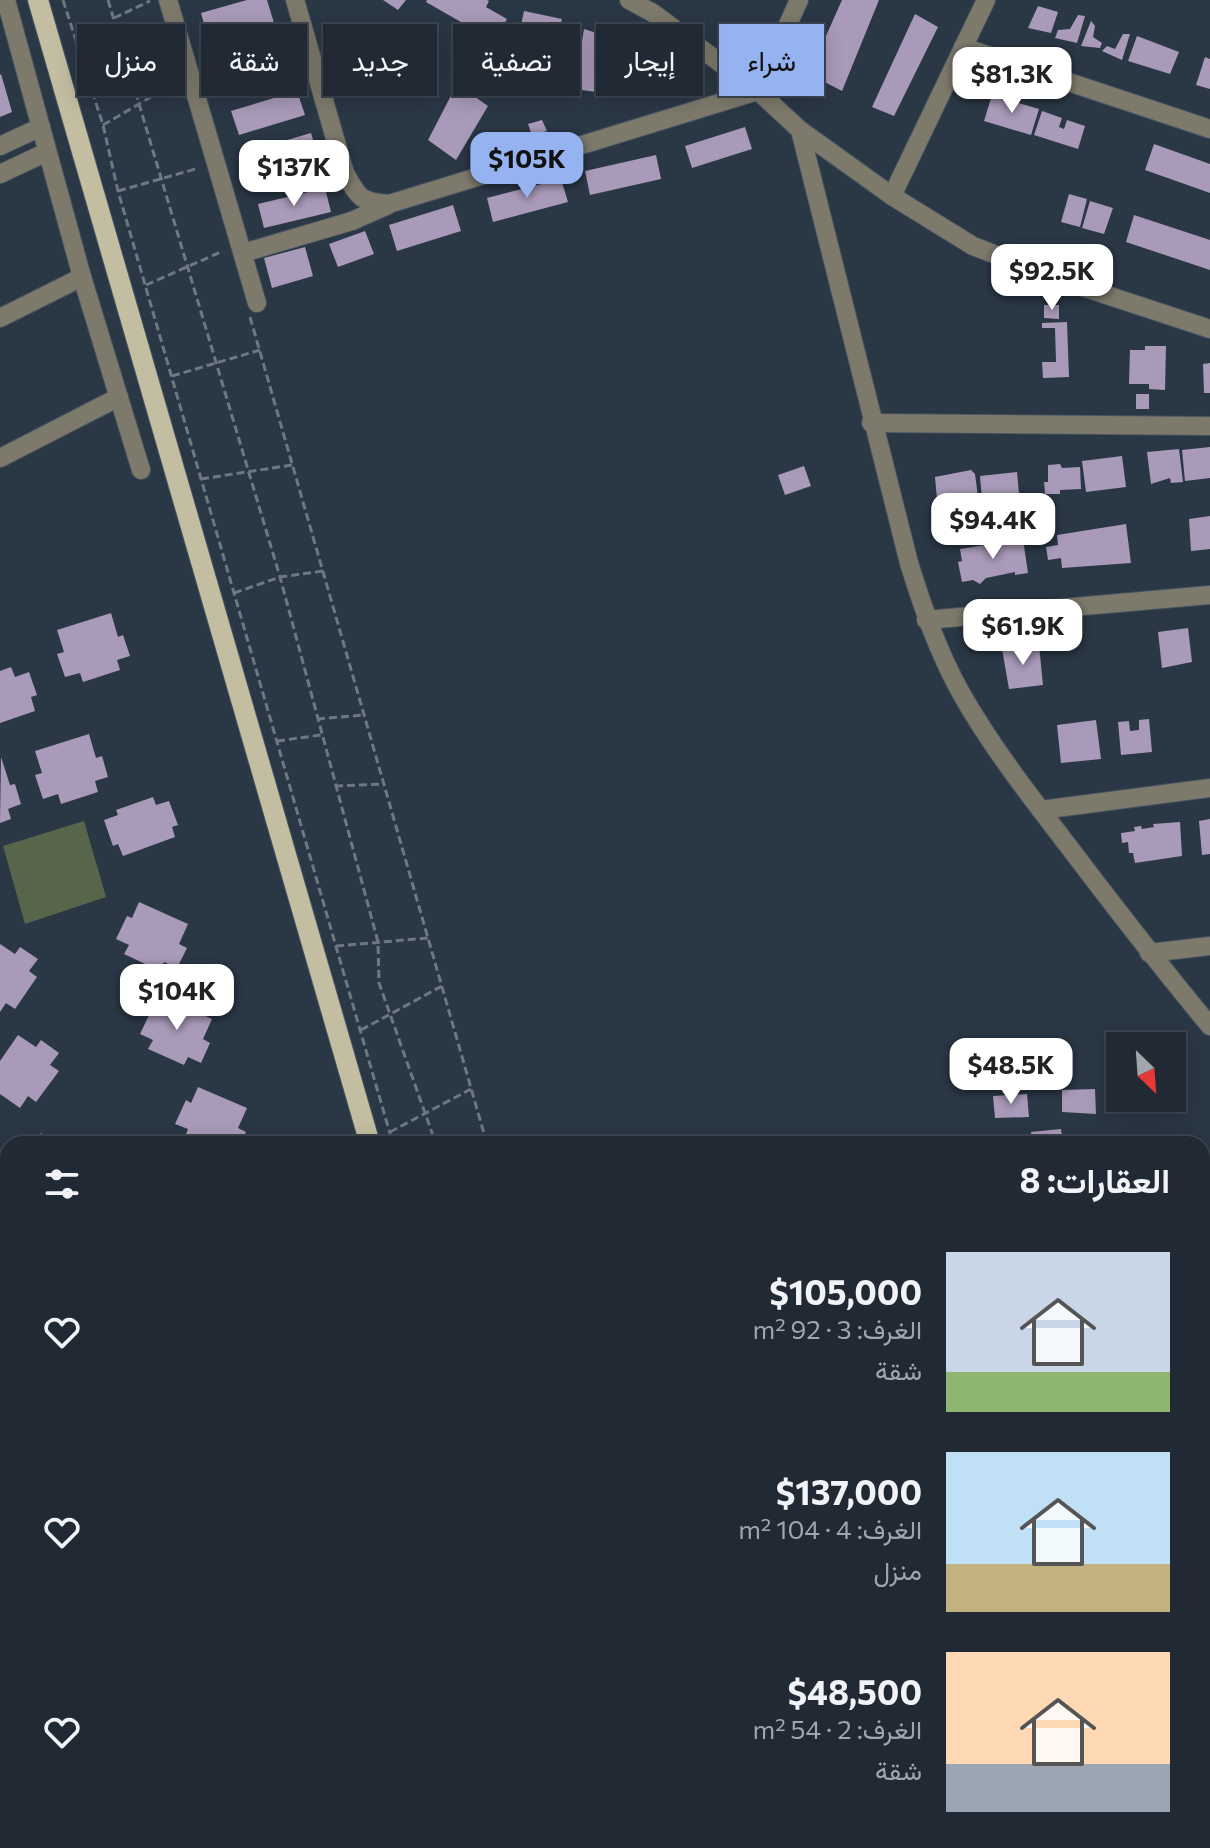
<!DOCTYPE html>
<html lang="ar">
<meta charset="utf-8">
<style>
body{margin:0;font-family:Commissioner,Vazirmatn,sans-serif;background:#28313c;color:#f1f3f6;direction:rtl;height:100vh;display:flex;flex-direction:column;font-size:30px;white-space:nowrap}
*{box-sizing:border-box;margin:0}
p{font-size:26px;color:#a2a6ac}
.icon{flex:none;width:44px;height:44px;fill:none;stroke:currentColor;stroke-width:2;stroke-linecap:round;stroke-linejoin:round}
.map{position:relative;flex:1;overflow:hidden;direction:ltr}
.sheet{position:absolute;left:0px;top:1136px;width:1210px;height:712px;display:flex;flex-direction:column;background:#202934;border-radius:24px 24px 0 0;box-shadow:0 4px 20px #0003,0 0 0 2px #3d454f;direction:rtl}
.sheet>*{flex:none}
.banner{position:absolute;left:24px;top:24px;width:800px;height:72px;direction:rtl;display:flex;gap:16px}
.needle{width:52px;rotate:155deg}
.buttons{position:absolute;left:1106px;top:1032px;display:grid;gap:16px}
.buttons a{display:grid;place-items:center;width:80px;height:80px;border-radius:0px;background:#202934;box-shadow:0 4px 20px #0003,0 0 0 2px #3d454f;font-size:40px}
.price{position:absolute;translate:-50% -68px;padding:0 18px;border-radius:16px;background:#fff;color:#222;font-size:26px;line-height:52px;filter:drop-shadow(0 2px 4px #0008)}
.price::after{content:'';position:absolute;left:50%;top:48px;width:24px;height:18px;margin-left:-12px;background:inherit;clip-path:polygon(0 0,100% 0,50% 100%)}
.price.on{background:#95b2f1;color:#111}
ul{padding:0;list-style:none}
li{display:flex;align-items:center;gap:24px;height:200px;padding:0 40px}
li span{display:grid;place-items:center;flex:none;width:224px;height:160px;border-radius:0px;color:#555}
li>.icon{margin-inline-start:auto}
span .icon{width:96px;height:96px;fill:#fffc;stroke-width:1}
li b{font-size:34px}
h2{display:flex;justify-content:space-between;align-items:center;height:96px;padding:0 40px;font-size:34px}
.chip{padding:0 28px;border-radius:0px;background:#202934;box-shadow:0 4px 20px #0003,0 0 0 2px #3d454f;font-size:28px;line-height:72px}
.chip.on{background:#95b2f1;color:#111}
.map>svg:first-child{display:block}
</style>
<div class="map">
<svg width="1210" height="1848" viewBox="0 0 1210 1848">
<rect width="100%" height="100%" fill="#2a3745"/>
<path fill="#57664b" d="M84 821 106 897 25 924 3 846Z"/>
<g fill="#a99ab9">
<path d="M247 0H267L274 23 209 42 201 13Z"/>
<path d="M383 0H406L398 10Z"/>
<path d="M427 0H487L489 1 486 7 507 19 494 41 426 2Z"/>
<path d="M842 0H879L842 91 809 74Z"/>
<path d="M1038 6 1058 12 1051 33 1028 28Z"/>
<path d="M524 11 562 19 550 75 529 71 531 60 526 59 533 28 521 25Z"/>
<path d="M915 14 938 27 894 116 872 107Z"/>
<path d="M1078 15 1085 16 1077 43 1055 38 1058 30 1070 29Z"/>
<path d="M1091 21 1095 26 1093 37 1102 43 1100 48 1081 46Z"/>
<path d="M645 26 642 48H627L633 27Z"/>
<path d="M584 29 619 40 604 93 574 89Z"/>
<path d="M1123 34H1130L1122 60 1102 51 1107 46 1115 49Z"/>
<path d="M1137 36 1179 52 1170 74 1128 61Z"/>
<path d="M280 44 289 74 227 92 219 62Z"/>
<path d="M1205 57 1210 59V89L1196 85Z"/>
<path d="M638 59 694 68 680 87 637 84Z"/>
<path d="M1 74 12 112 0 117V75Z"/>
<path d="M457 84 488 106 456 160 428 140Z"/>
<path d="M297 91 305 115 239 135 231 111Z"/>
<path d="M992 95 1039 109 1031 135 984 121Z"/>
<path d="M1042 111 1062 118 1059 127 1064 129 1067 120 1085 126 1078 149 1034 135Z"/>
<path d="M542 120 547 131 532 135 528 124Z"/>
<path d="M745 127 752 149 692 168 685 146Z"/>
<path d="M311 133 320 164 255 183 246 152Z"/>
<path d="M1154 144 1210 164V193L1145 170Z"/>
<path d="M656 155 661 179 590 195 585 171Z"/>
<path d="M561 179 568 202 493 222 487 198Z"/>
<path d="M325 188 331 212 264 228 258 204Z"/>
<path d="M1069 194 1087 199 1080 227 1061 222Z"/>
<path d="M1090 201 1113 208 1104 234 1082 228Z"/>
<path d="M453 205 461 231 397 251 389 225Z"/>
<path d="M1134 215 1210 240V270L1126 242Z"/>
<path d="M365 231 374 254 338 267 329 244Z"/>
<path d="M305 247 313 276 272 288 264 258Z"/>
<path d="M1044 305H1059V319L1044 318Z"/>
<path d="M1067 322 1069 377 1043 378 1042 362H1056L1055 328H1042V323Z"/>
<path d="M1145 346H1166L1165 390 1149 389V384H1129L1130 350H1145Z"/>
<path d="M1210 363V393H1204L1203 364Z"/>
<rect x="1136" y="394" width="13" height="15"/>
<path d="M1210 447V478L1185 481 1182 450Z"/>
<path d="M1179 449 1183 482 1171 483 1170 478 1151 484 1147 452Z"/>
<path d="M1122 456 1126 487 1086 492 1082 461Z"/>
<path d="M1060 464 1062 468 1080 467 1081 489 1060 490V494H1045L1044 482H1048V465Z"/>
<path d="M804 466 811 486 785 495 778 475Z"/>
<path d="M971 470 975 474 979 504 938 510 935 477Z"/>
<path d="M1017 472 1020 504 1004 506 1003 498 982 500 980 476Z"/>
<path d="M1210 516V549L1191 551 1189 519Z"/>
<path d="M1126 524 1131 563 1062 568 1061 558 1048 560 1046 547 1058 545 1057 535Z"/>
<path d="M1023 539 1028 573 1015 575V572L986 578 980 584 973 580 962 582 958 562 962 561 960 549Z"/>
<path d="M111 613 118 637 123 635 130 656 117 660 120 670 83 682 80 673 65 677 57 654 64 652 57 630Z"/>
<path d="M1188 628 1192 662 1162 668 1158 632Z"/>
<path d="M1039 645 1043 685 1009 689 1002 649Z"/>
<path d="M11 667 15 677 29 672 37 695 31 697 35 711 0 723V671Z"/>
<path d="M1149 719 1152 752 1121 755 1118 722 1129 721 1130 731 1139 730V720Z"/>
<path d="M1096 720 1101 759 1061 763 1057 725Z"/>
<path d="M89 734 96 758 102 756 108 777 95 781 98 792 61 804 58 794 43 799 35 775 42 773 35 751Z"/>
<path d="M1 757 10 785 15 784 21 804 8 809 11 819 0 823Z"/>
<path d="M153 797 156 805 169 801 178 825 172 827 175 837 123 856 118 844 113 846 104 820 118 815 116 810Z"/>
<path d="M1210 819V854L1202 855 1199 821Z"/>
<path d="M1180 822 1182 856 1135 863 1133 853H1129L1128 842 1122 843 1121 833 1135 831 1134 827 1141 826 1142 829 1154 827 1153 824Z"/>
<path d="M139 902 188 924 179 944 187 948 177 968 164 962 160 971 124 954 129 945 116 939 127 916 132 918Z"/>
<path d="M0 944 15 954 20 947 38 959 29 971 37 977 15 1009 6 1003 0 1012Z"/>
<path d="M163 997 212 1019 203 1039 210 1043 201 1063 188 1057 184 1065 148 1049 153 1040 140 1034 151 1011 156 1013Z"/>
<path d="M18 1035 36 1047 41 1040 59 1053 50 1065 59 1071 36 1102 28 1096 20 1108 0 1094V1061Z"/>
<path d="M198 1087 247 1108 238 1128 246 1132 240 1144H195L184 1139 188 1129 175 1124 186 1100 191 1103Z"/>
<path d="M1095 1089 1096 1114 1062 1112V1090Z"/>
<path d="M1027 1094 1029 1117 995 1118 993 1096Z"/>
<path d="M1061 1129 1063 1144H1032L1031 1132Z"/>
<path d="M41 1133 57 1144H33Z"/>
<path d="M1205 1740 1210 1749V1760L1204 1764 1202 1760V1742Z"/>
<path d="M91 1840H118L120 1842 112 1848H92L94 1845Z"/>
<path d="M223 1840 232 1843 235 1840H263L253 1848H213Z"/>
<path d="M278 1840H328L319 1848H285Z"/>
<path d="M998 1840H1022L1027 1848H992L990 1846Z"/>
</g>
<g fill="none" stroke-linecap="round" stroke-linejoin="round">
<g stroke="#475361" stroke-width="20">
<g id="minor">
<path d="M6 0 82 277 141 470"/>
<path d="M168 0 257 303"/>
<path d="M295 0 345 173C359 198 360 202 389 204L758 91 799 0"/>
<path d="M629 0 653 13 758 91 800 130 892 196 973 246 1061 280 1210 329"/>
<path d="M963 47 1210 129"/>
<path d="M800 130 909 563C923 608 938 652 961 693 991 746 1029 795 1066 843 1113 905 1160 966 1210 1026"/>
<path d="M0 146 41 127"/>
<path d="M0 174 47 152"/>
<path d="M892 196 986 0"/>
<path d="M243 253 352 221 388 205"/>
<path d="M0 318 82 277"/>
<path d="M871 423 1210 426"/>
<path d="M0 458 119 397"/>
<path d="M926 620 1210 595"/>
<path d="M1041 810 1210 788"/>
<path d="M1149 953 1210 946"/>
<path d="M0 1311 8 1319"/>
<path d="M0 1354 8 1380"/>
<path d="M3 1480 8 1456"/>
<path d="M0 1721 8 1725"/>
<path d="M1202 1835 1210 1846"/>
<path d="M139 1840 146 1848"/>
<path d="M364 1840 372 1848"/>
<path d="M431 1840 433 1848"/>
</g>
</g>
<g stroke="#475361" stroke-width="22">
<g id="major">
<path d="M38 0 370 1144"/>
<path d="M1202 1473H1210"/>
<path d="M0 1554 8 1553"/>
<path d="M540 1840 542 1848"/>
</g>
</g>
<g stroke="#6d7884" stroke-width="3" stroke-dasharray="8 4" stroke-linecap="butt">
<path d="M63 0 103 125 118 191 393 1144"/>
<path d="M108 0 280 577 378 942 379 983 436 1144"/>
<path d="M114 18 150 1"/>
<path d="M103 125 175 83"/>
<path d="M118 191 199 168"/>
<path d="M146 285 223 251"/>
<path d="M250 317 487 1144"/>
<path d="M172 376 260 350"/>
<path d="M201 479 292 465"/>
<path d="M234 593 280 577 323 571"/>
<path d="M317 719 364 715"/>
<path d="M277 741 321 735"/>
<path d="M335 786 383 784"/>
<path d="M336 946 428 938"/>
<path d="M361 1030 442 986"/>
<path d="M390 1132 471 1089"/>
</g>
<use href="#minor" stroke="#7d7a6c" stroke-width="18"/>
<use href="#major" stroke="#c3bea1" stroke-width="20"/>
</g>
</svg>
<div class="buttons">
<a><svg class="needle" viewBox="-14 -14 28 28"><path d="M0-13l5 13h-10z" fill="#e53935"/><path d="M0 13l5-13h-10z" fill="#a2a6ac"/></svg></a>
</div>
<b class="price" style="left:1012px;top:115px">$81.3K</b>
<b class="price on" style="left:527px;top:200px">$105K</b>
<b class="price" style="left:294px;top:208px">$137K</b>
<b class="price" style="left:1052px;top:312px">$92.5K</b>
<b class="price" style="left:993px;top:561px">$94.4K</b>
<b class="price" style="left:1023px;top:667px">$61.9K</b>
<b class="price" style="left:177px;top:1032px">$104K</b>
<b class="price" style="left:1011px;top:1106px">$48.5K</b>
<div class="banner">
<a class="chip on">شراء</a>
<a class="chip">إيجار</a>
<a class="chip">تصفية</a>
<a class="chip">جديد</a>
<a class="chip">شقة</a>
<a class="chip">منزل</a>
</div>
<section class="sheet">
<h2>العقارات: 8<svg class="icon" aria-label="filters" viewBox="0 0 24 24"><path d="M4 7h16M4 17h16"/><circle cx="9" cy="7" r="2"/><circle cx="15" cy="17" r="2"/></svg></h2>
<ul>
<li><span style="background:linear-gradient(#c9d6e8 75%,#8fb573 0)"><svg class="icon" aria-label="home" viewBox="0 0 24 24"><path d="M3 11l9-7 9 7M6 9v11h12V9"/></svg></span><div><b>$105,000</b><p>الغرف: 3 · 92 m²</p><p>شقة</p></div><svg class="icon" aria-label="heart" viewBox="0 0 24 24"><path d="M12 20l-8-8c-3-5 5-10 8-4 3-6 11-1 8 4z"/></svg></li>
<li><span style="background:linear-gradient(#bfe0f5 70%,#c2b280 0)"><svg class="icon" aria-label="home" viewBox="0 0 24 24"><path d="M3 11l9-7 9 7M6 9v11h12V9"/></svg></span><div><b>$137,000</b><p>الغرف: 4 · 104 m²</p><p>منزل</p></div><svg class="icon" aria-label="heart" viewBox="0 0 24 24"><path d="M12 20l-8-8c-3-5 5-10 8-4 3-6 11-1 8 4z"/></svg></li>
<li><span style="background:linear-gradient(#ffd9b3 70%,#9aa5b1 0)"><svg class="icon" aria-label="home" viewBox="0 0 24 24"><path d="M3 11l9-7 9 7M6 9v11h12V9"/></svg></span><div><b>$48,500</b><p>الغرف: 2 · 54 m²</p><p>شقة</p></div><svg class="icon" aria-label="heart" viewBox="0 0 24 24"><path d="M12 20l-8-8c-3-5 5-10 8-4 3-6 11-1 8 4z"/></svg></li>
</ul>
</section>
</div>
